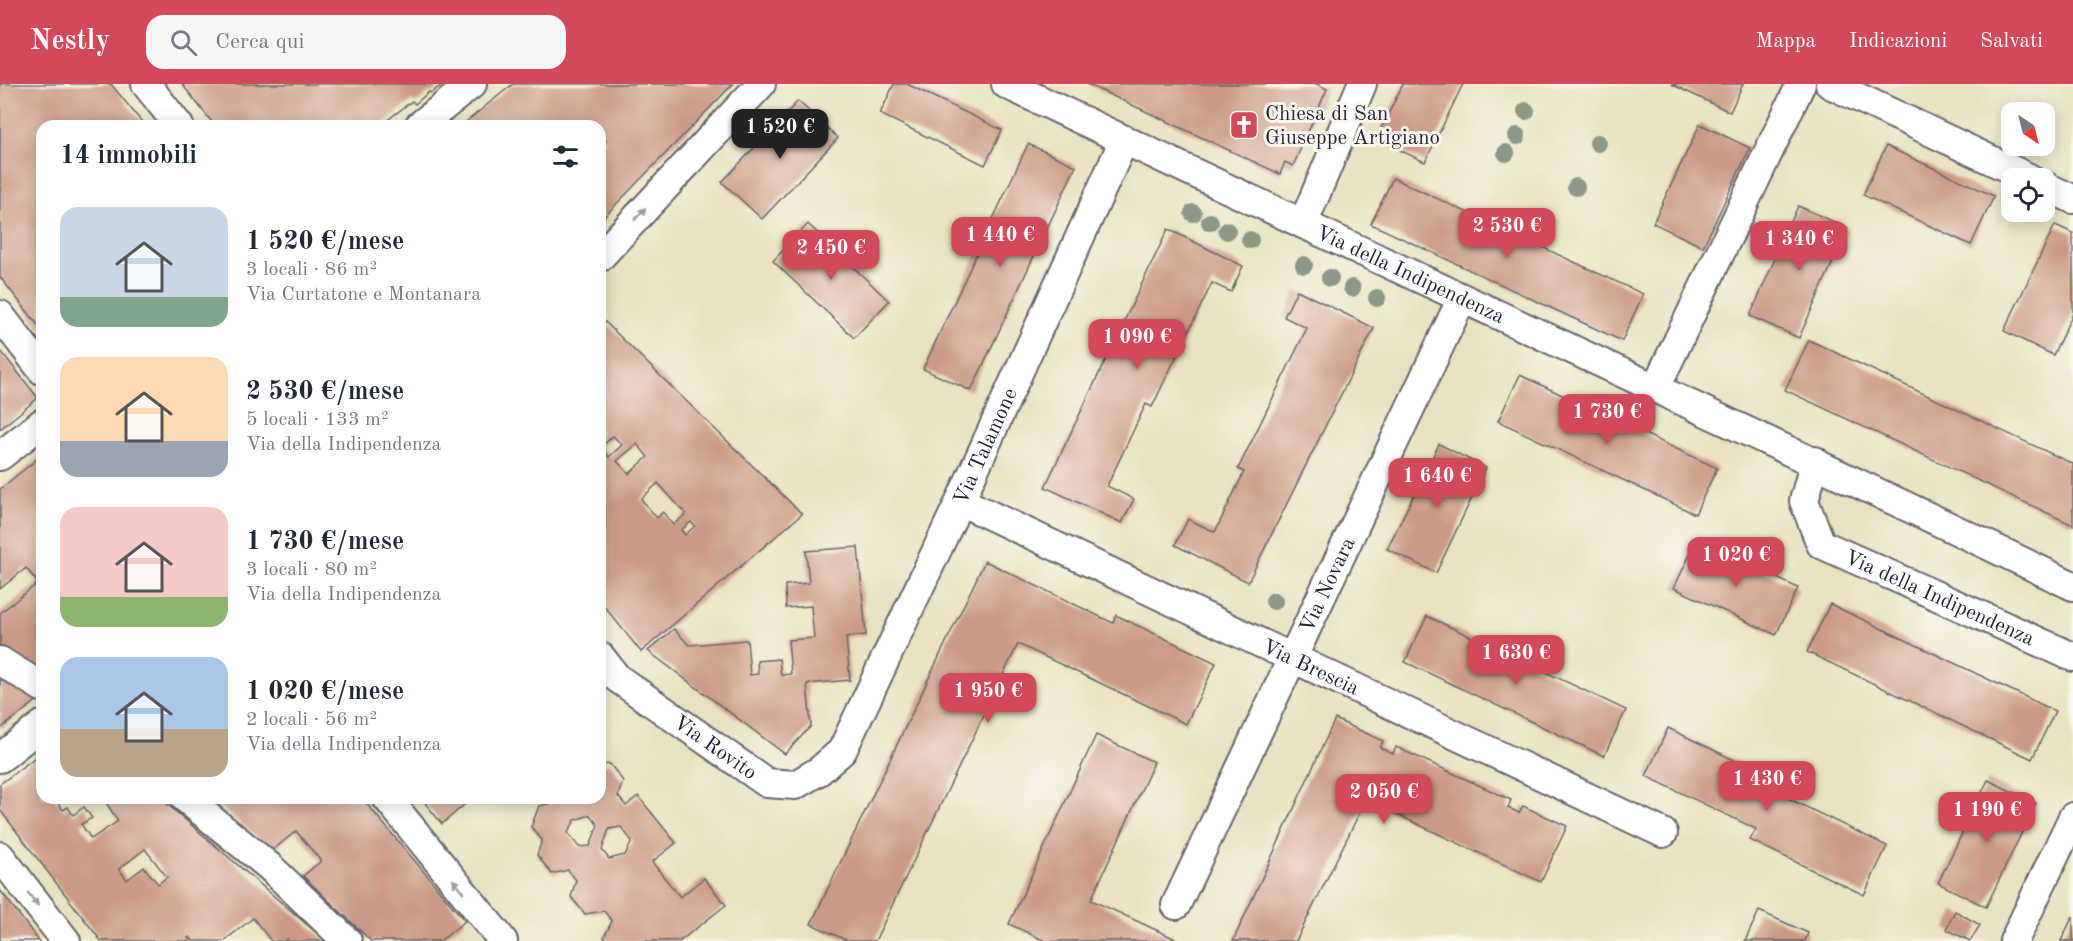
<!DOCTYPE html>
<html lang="it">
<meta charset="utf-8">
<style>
body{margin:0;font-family:"Old Standard TT",serif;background:#f6f6f7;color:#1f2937;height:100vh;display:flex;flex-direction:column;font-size:22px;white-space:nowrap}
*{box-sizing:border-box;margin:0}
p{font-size:20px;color:#747a83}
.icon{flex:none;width:33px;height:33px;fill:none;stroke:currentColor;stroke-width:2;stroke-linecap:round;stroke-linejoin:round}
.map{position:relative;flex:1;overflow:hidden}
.drawer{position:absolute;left:36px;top:36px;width:570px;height:684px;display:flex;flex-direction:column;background:#fff;border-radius:18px;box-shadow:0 3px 15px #0003}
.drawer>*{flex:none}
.needle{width:39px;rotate:145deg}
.controls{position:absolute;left:2001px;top:18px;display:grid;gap:12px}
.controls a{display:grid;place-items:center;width:54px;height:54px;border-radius:12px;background:#fff;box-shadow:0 3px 15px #0003;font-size:30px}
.price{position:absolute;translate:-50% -51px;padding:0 14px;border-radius:12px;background:#d1495b;color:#fff;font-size:20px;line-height:39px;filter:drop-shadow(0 2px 3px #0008)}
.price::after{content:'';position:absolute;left:50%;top:36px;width:18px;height:14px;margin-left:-9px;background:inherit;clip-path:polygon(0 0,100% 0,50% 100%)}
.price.selected{background:#222;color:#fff}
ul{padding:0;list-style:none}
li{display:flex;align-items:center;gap:18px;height:150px;padding:0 24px}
li span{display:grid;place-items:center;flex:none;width:168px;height:120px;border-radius:18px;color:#555}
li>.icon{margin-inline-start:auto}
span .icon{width:72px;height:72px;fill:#fffc;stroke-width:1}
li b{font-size:26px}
h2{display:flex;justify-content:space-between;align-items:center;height:72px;padding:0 24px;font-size:26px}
header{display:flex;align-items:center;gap:36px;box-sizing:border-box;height:84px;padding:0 30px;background:#d1495b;color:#fff}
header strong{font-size:28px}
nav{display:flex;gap:33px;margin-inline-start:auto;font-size:21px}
.search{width:420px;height:54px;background:#f6f6f7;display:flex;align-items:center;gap:15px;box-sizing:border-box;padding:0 21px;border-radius:18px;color:#747a83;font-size:22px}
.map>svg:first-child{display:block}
</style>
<header>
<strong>Nestly</strong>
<div class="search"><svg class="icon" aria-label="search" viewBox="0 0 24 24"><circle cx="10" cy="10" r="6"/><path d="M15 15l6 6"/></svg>Cerca qui</div>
<nav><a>Mappa</a><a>Indicazioni</a><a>Salvati</a></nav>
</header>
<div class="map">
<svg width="2073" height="857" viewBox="0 0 2073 857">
<rect width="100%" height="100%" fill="#fbf7ec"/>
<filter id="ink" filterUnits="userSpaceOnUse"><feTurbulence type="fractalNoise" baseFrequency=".0167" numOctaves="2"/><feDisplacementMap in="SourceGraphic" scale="12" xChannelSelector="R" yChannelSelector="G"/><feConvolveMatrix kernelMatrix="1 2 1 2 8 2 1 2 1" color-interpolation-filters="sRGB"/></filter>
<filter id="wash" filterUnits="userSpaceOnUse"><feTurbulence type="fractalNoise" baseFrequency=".008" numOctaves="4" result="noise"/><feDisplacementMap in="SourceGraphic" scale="24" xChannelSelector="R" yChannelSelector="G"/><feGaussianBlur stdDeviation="1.35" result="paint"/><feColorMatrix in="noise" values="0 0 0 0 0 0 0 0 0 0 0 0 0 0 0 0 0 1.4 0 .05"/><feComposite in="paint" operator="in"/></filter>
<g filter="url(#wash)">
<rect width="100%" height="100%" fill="#e8e2c0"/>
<g id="blocks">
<g fill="#cb9a86" fill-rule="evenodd">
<path d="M0 0H111L145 42H42V246L0 193Z"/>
<path d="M182 0H443L431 9 429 8 415 20 412 17 380 42H215Z"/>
<path d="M513 0H733L600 137V62L606 57 600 50V42H594L592 39 588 42H461Z"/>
<path d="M894 0H907L1002 46 985 81 880 30Z"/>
<path d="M1087 0H1317L1327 5 1293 82 1285 78 1280 90Z"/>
<path d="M1403 0H1463L1425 78 1376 55Z"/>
<path d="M1671 0H1743L1730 28Z"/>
<path d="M798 17 838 54 762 135 722 98Z"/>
<path d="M1700 40 1750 64 1703 163 1653 139Z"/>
<path d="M1028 60 1076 82 971 307 923 285Z"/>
<path d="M1886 62 1994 112 1971 161 1863 111Z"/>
<path d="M1393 94 1643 210 1622 257 1371 140Z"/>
<path d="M1798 122 1848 144 1799 254 1750 232Z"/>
<path d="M808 140 889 217 854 254 773 177Z"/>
<path d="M2055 141 2073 149V229L2053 271 2004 247Z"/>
<path d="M1168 145 1243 182 1231 208 1212 199 1152 323 1146 320 1107 402 1134 415 1122 439 1045 403Z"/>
<path d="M1297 206 1374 244 1248 498 1175 461 1188 435 1215 448 1244 388 1238 385 1307 244 1284 233Z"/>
<path d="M600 233 802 430 641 568 600 517ZM613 352 622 361 609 373 601 363ZM637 360 648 373 629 390 617 377ZM658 399 686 430 673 441 663 428 657 434 641 415ZM691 438 695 442 685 451 681 446Z"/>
<path d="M1809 256 2073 380V441L1785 306Z"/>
<path d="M0 266 38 314 0 345Z"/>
<path d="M1520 291 1717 384 1695 430 1498 337Z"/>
<path d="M1439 360 1486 384 1436 489 1387 465Z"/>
<path d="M42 371V592L0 566V529L38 499 26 484 0 505V405Z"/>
<path d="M1697 456 1798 504 1776 551 1674 504Z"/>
<path d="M858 463 866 551 846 553 850 596 807 600 811 642 785 670 648 567 674 545 689 561 747 556 750 591 758 590 757 577 779 575 781 591 791 590 788 556 814 554 811 522 786 524 785 501 809 499 806 467Z"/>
<path d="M985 477 1113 539 1116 531 1216 579 1186 640 1018 560 875 857H848L811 840Z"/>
<path d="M1830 520 2055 627 2032 675 1807 568Z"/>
<path d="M1427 532 1626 626 1604 672 1405 578Z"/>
<path d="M0 592 39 615 0 645Z"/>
<path d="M1335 635 1383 657 1380 664 1393 670 1396 663 1511 716 1508 724 1519 729 1523 722 1567 742 1541 798 1366 716 1296 857H1233Z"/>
<path d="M1668 644 1782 699 1777 709 1887 762 1864 811 1750 756 1756 745 1646 692Z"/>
<path d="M1096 651 1154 678 1091 816 1180 857H1045L1009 840Z"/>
<path d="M42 668V714H54L63 726 68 723 73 731 84 723 92 734 81 740 91 755 118 737 103 714H160L326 857H288L287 855 285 857H271L253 834 224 857H193L190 853 188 854 190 857H101L0 726V700ZM145 765 167 793 158 800 144 783 127 796 119 785Z"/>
<path d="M610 680 623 697 618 712 626 722 638 712 676 759 652 778 680 813 704 794 726 821 680 857H607L604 853 612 837 604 827 585 830 571 813 576 796 568 786 552 790 537 771 542 756 531 743 539 722 557 718 559 714H600V681ZM590 731 598 741 590 762 579 763 568 749 575 736ZM621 743 632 757 625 771 609 775 602 766 609 745Z"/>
<path d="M1988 696 2036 719 1986 823 1938 799Z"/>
<path d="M209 714H362L465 837 440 857H371L303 792 321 777 296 747 273 766Z"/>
<path d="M421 714H472L442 740Z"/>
<path d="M0 806 39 857H0Z"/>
<path d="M1759 827 1808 849 1805 857H1745Z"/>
<path d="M1955 827 1980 841 1970 857 1946 845Z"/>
<path d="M2073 832V857H2061Z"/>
</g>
</g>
</g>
<g filter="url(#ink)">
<use href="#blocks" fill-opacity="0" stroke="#67656a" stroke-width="1.5"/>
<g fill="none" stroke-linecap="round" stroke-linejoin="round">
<g stroke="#67656a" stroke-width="32">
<g id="minor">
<path d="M146 0 179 42"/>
<path id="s1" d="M1006 0C1361 169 1719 331 2073 502"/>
<path d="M1830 0 2029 94"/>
<path d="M419 42 472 0"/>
<path d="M2044 102 2073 115"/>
<path d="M1303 140 1362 0"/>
<path d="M600 173 761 0"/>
<path d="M0 231 42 286"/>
<path d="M1656 303 1801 0"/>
<path d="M0 372 42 339"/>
<path id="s2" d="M1815 377 1804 417 1821 460 2073 573"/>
<path id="s3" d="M960 417 1663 749"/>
<path id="s4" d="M600 572 617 594 767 699 795 701 819 687 842 667 960 417 1124 56"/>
<path d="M0 577 42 603"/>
<path d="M0 674 42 641"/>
<path d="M185 714 270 783 347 857"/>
<path d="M387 714 503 857"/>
<path d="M0 772 66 857"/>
<path id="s5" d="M1176 821 1462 214"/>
<path d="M2014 857 2073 733"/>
</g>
</g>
<use href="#minor" stroke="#fff" stroke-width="28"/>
</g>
<g fill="#8c9987">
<circle cx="1526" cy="27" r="9"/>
<circle cx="1517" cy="52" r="9"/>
<circle cx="1598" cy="59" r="9"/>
<circle cx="1506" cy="69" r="9"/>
<circle cx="1576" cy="103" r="9"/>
<circle cx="1193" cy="129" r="9"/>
<circle cx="1210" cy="138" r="9"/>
<circle cx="1227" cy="147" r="9"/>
<circle cx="1250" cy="156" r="9"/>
<circle cx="1304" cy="181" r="9"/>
<circle cx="1330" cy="194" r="9"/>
<circle cx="1352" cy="204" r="9"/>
<circle cx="1377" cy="214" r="9"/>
<circle cx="1274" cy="517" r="9"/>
</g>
<defs><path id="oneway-solid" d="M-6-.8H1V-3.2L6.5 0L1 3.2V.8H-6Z" transform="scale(1.5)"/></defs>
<g fill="#9c9ca7">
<use href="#oneway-solid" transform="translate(640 130) rotate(-47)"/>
<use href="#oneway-solid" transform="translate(458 802) rotate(-129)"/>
<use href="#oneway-solid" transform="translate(33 815) rotate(52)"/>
</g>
</g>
<defs>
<g id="church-square" transform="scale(1.5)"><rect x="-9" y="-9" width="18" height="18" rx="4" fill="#d1495b" stroke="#fbf7ec"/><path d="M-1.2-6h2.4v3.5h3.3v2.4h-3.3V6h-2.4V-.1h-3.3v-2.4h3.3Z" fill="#fff"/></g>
</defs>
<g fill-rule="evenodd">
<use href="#church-square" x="1244" y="41"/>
</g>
<g text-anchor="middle" stroke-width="6" stroke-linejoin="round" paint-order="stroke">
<g font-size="21" fill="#22223b" stroke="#fbf7ec" text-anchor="start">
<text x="1265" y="36">Chiesa di San<tspan x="1265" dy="24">Giuseppe Artigiano</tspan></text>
</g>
<g font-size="21" fill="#22223b" stroke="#fbf7ec">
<text dy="7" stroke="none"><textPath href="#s1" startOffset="447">Via della Indipendenza</textPath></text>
<text dy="7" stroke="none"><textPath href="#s4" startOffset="634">Via Talamone</textPath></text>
<text dy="7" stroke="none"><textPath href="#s5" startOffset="354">Via Novara</textPath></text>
<text dy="7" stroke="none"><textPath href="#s2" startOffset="218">Via della Indipendenza</textPath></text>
<text dy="7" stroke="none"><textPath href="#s3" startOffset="388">Via Brescia</textPath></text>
<text dy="7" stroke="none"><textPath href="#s4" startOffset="148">Via Rovito</textPath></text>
</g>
</g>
</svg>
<div class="controls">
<a><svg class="needle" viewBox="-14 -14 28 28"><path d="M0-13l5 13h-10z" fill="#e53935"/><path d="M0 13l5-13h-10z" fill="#747a83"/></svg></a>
<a><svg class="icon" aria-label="locate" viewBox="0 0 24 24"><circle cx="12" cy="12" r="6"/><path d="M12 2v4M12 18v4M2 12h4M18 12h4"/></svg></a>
</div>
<b class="price selected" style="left:780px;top:76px">1 520 €</b>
<b class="price" style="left:1507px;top:175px">2 530 €</b>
<b class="price" style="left:1000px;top:184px">1 440 €</b>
<b class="price" style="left:1799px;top:188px">1 340 €</b>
<b class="price" style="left:831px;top:197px">2 450 €</b>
<b class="price" style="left:1137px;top:286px">1 090 €</b>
<b class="price" style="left:1607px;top:361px">1 730 €</b>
<b class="price" style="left:1437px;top:425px">1 640 €</b>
<b class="price" style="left:1736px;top:504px">1 020 €</b>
<b class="price" style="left:1516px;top:602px">1 630 €</b>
<b class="price" style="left:988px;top:640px">1 950 €</b>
<b class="price" style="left:1767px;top:728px">1 430 €</b>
<b class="price" style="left:1384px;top:741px">2 050 €</b>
<b class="price" style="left:1987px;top:759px">1 190 €</b>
<section class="drawer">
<h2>14 immobili<svg class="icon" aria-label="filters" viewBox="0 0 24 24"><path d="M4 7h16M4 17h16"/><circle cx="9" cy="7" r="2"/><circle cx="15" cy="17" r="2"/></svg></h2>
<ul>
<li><span style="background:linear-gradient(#c9d6e8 75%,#7fa58c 0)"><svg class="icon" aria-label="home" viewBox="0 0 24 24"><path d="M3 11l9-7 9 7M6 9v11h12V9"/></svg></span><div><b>1 520 €/mese</b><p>3 locali · 86 m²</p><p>Via Curtatone e Montanara</p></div></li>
<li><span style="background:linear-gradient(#ffd9b3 70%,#9aa5b1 0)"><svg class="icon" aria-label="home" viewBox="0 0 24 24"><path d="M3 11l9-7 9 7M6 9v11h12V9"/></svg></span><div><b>2 530 €/mese</b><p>5 locali · 133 m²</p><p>Via della Indipendenza</p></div></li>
<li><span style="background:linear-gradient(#f6c9c9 75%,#8fb573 0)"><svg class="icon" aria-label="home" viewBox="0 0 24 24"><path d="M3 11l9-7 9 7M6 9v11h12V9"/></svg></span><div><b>1 730 €/mese</b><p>3 locali · 80 m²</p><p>Via della Indipendenza</p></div></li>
<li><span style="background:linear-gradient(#a9c7e8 60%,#b9a48a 0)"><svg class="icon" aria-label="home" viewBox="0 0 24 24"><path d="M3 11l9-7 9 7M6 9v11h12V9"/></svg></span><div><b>1 020 €/mese</b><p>2 locali · 56 m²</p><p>Via della Indipendenza</p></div></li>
</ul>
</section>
</div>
